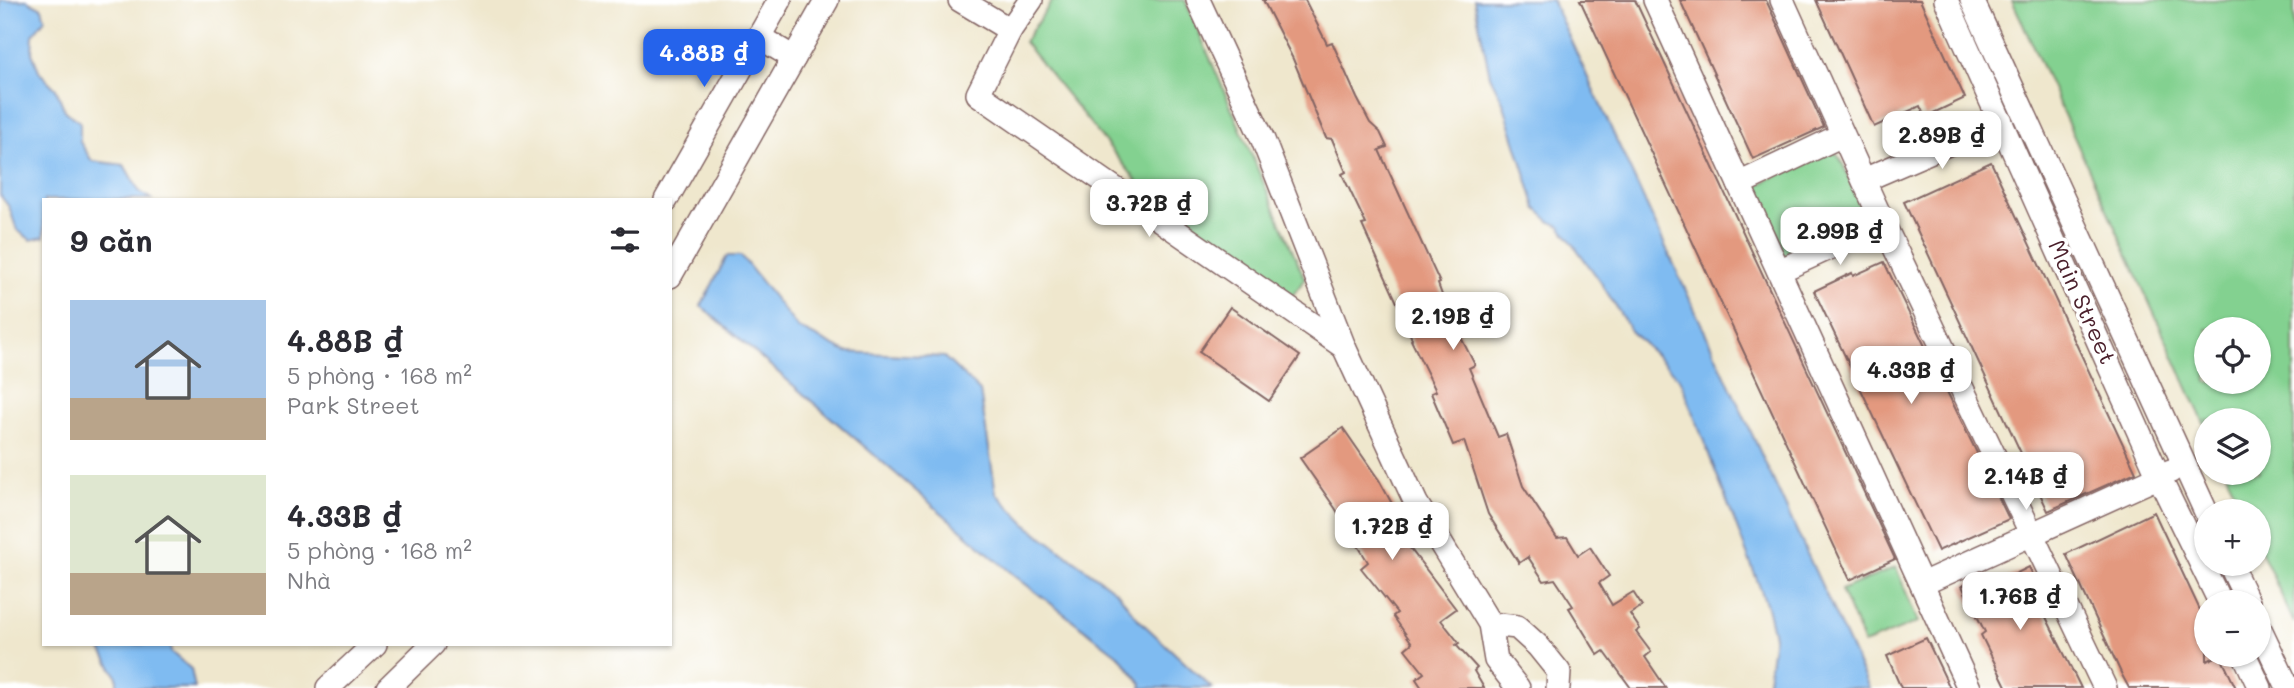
<!DOCTYPE html>
<html lang="vi">
<meta charset="utf-8">
<style>
body{margin:0;font-family:Mali,sans-serif;background:#f7f7f7;color:#2b2b33;height:100vh;display:flex;flex-direction:column;font-size:26px;white-space:nowrap}
*{box-sizing:border-box;margin:0}
p{font-size:23px;color:#7c7c81}
.icon{flex:none;width:38px;height:38px;fill:none;stroke:currentColor;stroke-width:2;stroke-linecap:round;stroke-linejoin:round}
.map{position:relative;flex:1;overflow:hidden}
.drawer{position:absolute;left:42px;top:198px;width:630px;height:448px;display:flex;flex-direction:column;background:#fff;border-radius:0px;box-shadow:0 2px 5px #0004}
.drawer>*{flex:none}
.buttons{position:absolute;left:2194px;top:317px;display:grid;gap:14px}
.buttons a{display:grid;place-items:center;width:77px;height:77px;border-radius:50%;background:#fff;box-shadow:0 2px 5px #0004;font-size:35px}
.price{position:absolute;translate:-50% -60px;padding:0 16px;border-radius:14px;background:#fff;color:#222;font-size:23px;line-height:46px;filter:drop-shadow(0 2px 4px #0008)}
.price::after{content:'';position:absolute;left:50%;top:42px;width:21px;height:16px;margin-left:-10px;background:inherit;clip-path:polygon(0 0,100% 0,50% 100%)}
.price.selected{background:#2563eb;color:#fff}
ul{padding:0;list-style:none}
li{display:flex;align-items:center;gap:21px;height:175px;padding:0 28px}
li span{display:grid;place-items:center;flex:none;width:196px;height:140px;border-radius:0px;color:#555}
li>.icon{margin-inline-start:auto}
span .icon{width:84px;height:84px;fill:#fffc;stroke-width:1}
li b{font-size:30px}
h2{display:flex;justify-content:space-between;align-items:center;height:84px;padding:0 28px;font-size:30px}
.map>svg:first-child{display:block}
</style>
<div class="map">
<svg width="2294" height="688" viewBox="0 0 2294 688">
<rect width="100%" height="100%" fill="#fff"/>
<filter id="ink" filterUnits="userSpaceOnUse"><feTurbulence type="fractalNoise" baseFrequency=".0143" numOctaves="2"/><feDisplacementMap in="SourceGraphic" scale="14" xChannelSelector="R" yChannelSelector="G"/><feConvolveMatrix kernelMatrix="1 2 1 2 8 2 1 2 1" color-interpolation-filters="sRGB"/></filter>
<filter id="wash" filterUnits="userSpaceOnUse"><feTurbulence type="fractalNoise" baseFrequency=".00686" numOctaves="4" result="noise"/><feDisplacementMap in="SourceGraphic" scale="28" xChannelSelector="R" yChannelSelector="G"/><feGaussianBlur stdDeviation="1.57" result="paint"/><feColorMatrix in="noise" values="0 0 0 0 0 0 0 0 0 0 0 0 0 0 0 0 0 1.4 0 .05"/><feComposite in="paint" operator="in"/></filter>
<g filter="url(#wash)">
<rect width="100%" height="100%" fill="#efe7cd"/>
<g fill="#83d190" stroke="#66785e" stroke-width="2" fill-rule="evenodd">
<path d="M1053 0H1185L1305 279 1292 296 1154 202 1024 42Z"/>
<path d="M2012 0H2294V623L2259 546V511H2243L2226 473 2259 472V420H2207V430ZM2207 329H2259V382H2207Z"/>
<path d="M1828 152 1836 153 1841 160 1866 219 1780 259 1752 192 1755 186Z"/>
<path d="M1896 567 1918 622 1864 644 1841 590Z"/>
</g>
<g fill="#7fbbf1" stroke="#646d8e" stroke-width="2">
<path d="M0 0H27L42 8 45 19 33 35 32 53 40 73 56 89 65 111 80 122V142L92 161 124 165 139 191 151 199 44 200V237L31 240 17 230 9 207 0 195Z"/>
<path d="M1474 0H1552L1869 688H1767L1774 636 1767 606 1680 379 1631 331 1600 281 1560 226 1551 222 1536 208 1503 102 1490 76Z"/>
<path d="M727 256H741L798 328 846 352 944 357 980 391 996 493 1028 526 1117 592 1139 620 1212 688H1141L1142 684 1119 656 1015 576 701 306Z"/>
<path d="M98 644H170L171 652 191 669 195 688H117V677Z"/>
</g>
<g id="blocks">
<g fill="#e3997f">
<path d="M1263 0H1305L1327 44 1332 42 1357 98 1370 123 1380 132 1387 147 1379 150 1440 283 1438 284 1449 314 1475 365 1469 368 1498 437 1506 434 1523 486 1557 538 1567 537 1578 555 1590 547 1609 576 1599 583 1612 605 1633 592 1642 606 1630 614 1640 629 1636 632 1651 652 1645 657 1666 688H1631L1604 651 1598 655 1569 608 1573 606 1555 579 1544 581 1528 557 1519 563 1488 514 1464 441 1453 445 1431 393 1436 391 1411 340 1412 339 1399 307 1362 225 1366 224 1342 174 1346 172 1332 139 1326 138 1293 59Z"/>
<path d="M1580 0H1635L1895 559 1850 580Z"/>
<path d="M1680 0H1766L1824 127 1753 159Z"/>
<path d="M1816 0H1920L1965 98 1925 117 1920 106 1874 127Z"/>
<path d="M1991 162 2136 472 2048 511 1904 202Z"/>
<path d="M1884 262 2009 519 1938 551 1814 291 1852 273 1853 276Z"/>
<path d="M1230 307 1300 356 1269 401 1199 352Z"/>
<path d="M1343 428 1379 480 1407 531 1400 535 1456 609 1441 620 1459 643 1456 645 1477 668 1474 671 1484 688H1422L1416 679 1424 673 1405 649 1412 643 1393 616 1397 613 1361 568 1368 562 1335 508 1300 458Z"/>
<path d="M2154 512 2207 625V661L2220 655 2236 688H2129L2122 675 2066 554Z"/>
<path d="M2029 567 2051 610 2044 613 2081 688H2007L1981 635 1985 632 1962 586 1987 574 1993 585Z"/>
<path d="M1926 638 1950 688H1901L1887 656Z"/>
</g>
</g>
</g>
<g filter="url(#ink)">
<use href="#blocks" fill-opacity="0" stroke="#846564" stroke-width="2"/>
<g fill="none" stroke-linecap="round" stroke-linejoin="round">
<g stroke="#846564" stroke-width="26">
<g id="minor">
<path d="M960 0 1010 30 978 94 1344 347"/>
<path d="M1198 0 1263 140 1344 347 1416 503 1490 624 1496 660 1518 688"/>
<path d="M1655 0 1969 688"/>
<path d="M1782 0 1883 223 2105 688"/>
<path d="M1946 0 2159 477 2220 602"/>
<path d="M1972 0 2207 514"/>
<path d="M1010 30 1031 0"/>
<path d="M759 37 794 58"/>
<path d="M1864 180 2001 121"/>
<path d="M1739 184 1842 135"/>
<path d="M666 200 780 0"/>
<path d="M1779 271 1883 223"/>
<path d="M670 276 827 0"/>
<path d="M2230 564 2248 602"/>
<path d="M1922 584 2171 471"/>
<path d="M1490 624 1517 627 1538 646 1559 672 1558 688"/>
<path d="M2259 627 2288 688"/>
<path d="M2244 654 2260 688"/>
<path d="M328 688 375 644"/>
<path d="M388 688 433 644"/>
</g>
</g>
<use href="#minor" stroke="#fff" stroke-width="23"/>
</g>
</g>
<g text-anchor="middle" stroke-width="7" stroke-linejoin="round" paint-order="stroke">
<g font-size="23" fill="#4a1f2b" stroke="#fff">
<text transform="translate(2082 302) rotate(66)" y="8">Main Street</text>
</g>
</g>
</svg>
<div class="buttons">
<a><svg class="icon" aria-label="locate" viewBox="0 0 24 24"><circle cx="12" cy="12" r="6"/><path d="M12 2v4M12 18v4M2 12h4M18 12h4"/></svg></a>
<a><svg class="icon" aria-label="layers" viewBox="0 0 24 24"><path d="M12 4l9 5-9 5-9-5zM3 14l9 5 9-5"/></svg></a>
<a>+</a>
<a>−</a>
</div>
<b class="price selected" style="left:704px;top:89px">4.88B ₫</b>
<b class="price" style="left:1942px;top:171px">2.89B ₫</b>
<b class="price" style="left:1149px;top:239px">3.72B ₫</b>
<b class="price" style="left:1840px;top:267px">2.99B ₫</b>
<b class="price" style="left:1453px;top:352px">2.19B ₫</b>
<b class="price" style="left:1911px;top:406px">4.33B ₫</b>
<b class="price" style="left:2026px;top:512px">2.14B ₫</b>
<b class="price" style="left:1392px;top:562px">1.72B ₫</b>
<b class="price" style="left:2020px;top:632px">1.76B ₫</b>
<section class="drawer">
<h2>9 căn<svg class="icon" aria-label="filters" viewBox="0 0 24 24"><path d="M4 7h16M4 17h16"/><circle cx="9" cy="7" r="2"/><circle cx="15" cy="17" r="2"/></svg></h2>
<ul>
<li><span style="background:linear-gradient(#a9c7e8 70%,#b9a48a 0)"><svg class="icon" aria-label="home" viewBox="0 0 24 24"><path d="M3 11l9-7 9 7M6 9v11h12V9"/></svg></span><div><b>4.88B ₫</b><p>5 phòng · 168 m²</p><p>Park Street</p></div></li>
<li><span style="background:linear-gradient(#dfe7d0 70%,#b9a48a 0)"><svg class="icon" aria-label="home" viewBox="0 0 24 24"><path d="M3 11l9-7 9 7M6 9v11h12V9"/></svg></span><div><b>4.33B ₫</b><p>5 phòng · 168 m²</p><p>Nhà</p></div></li>
</ul>
</section>
</div>
